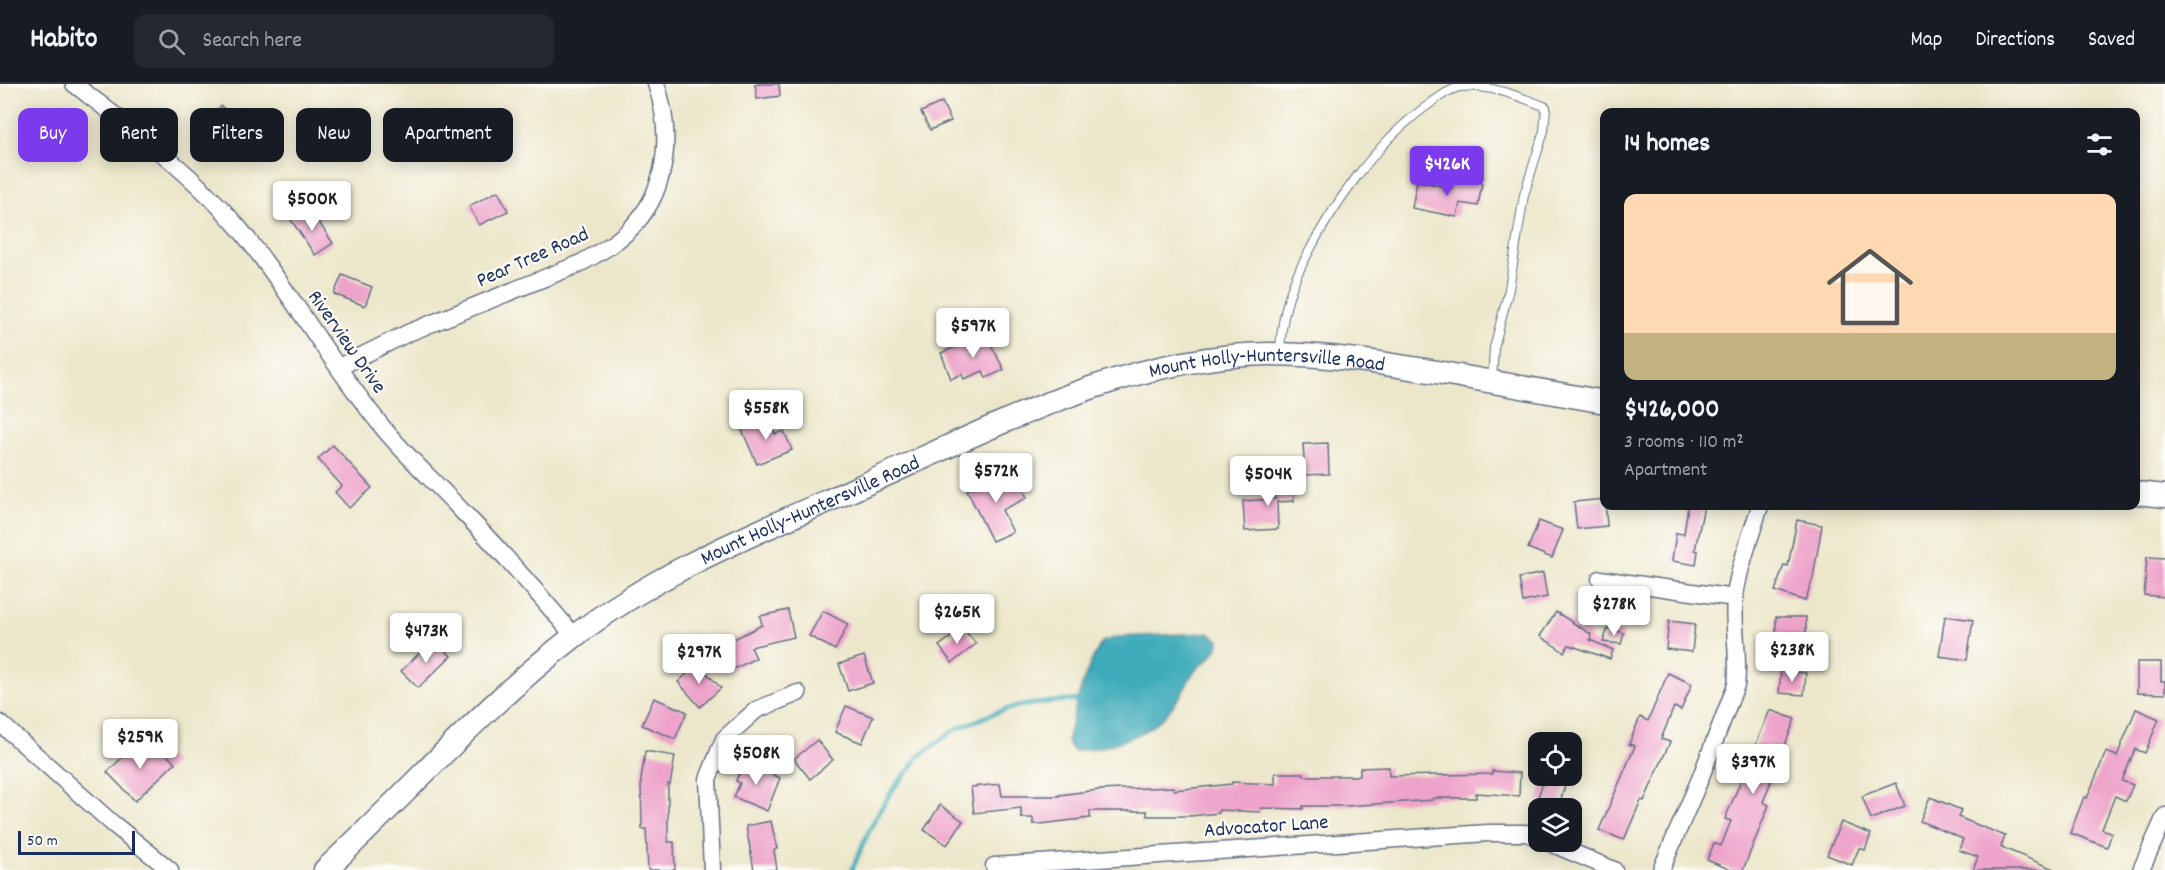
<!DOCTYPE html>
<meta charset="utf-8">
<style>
body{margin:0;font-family:Dekko,sans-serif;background:#242831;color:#f1f3f6;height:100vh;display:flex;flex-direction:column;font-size:22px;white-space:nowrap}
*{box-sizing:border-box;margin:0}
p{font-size:20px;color:#9ea1a6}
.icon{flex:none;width:33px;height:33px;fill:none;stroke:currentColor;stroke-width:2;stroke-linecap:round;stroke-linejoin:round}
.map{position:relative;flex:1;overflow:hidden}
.panel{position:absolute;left:1600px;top:24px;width:540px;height:402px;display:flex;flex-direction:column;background:#171b24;border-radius:12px;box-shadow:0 3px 15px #0003}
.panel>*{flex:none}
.banner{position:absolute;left:18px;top:24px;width:570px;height:54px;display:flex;gap:12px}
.tools{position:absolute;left:1528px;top:648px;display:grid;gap:12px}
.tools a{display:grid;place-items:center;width:54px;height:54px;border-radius:12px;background:#171b24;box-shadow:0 3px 15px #0003;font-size:30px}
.scale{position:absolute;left:18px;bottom:15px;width:117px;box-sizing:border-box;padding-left:6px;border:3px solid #1b2f5e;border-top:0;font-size:16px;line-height:21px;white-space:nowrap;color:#1b2f5e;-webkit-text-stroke:4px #fdfcf7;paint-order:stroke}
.price{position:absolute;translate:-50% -51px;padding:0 14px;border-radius:6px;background:#fff;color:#222;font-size:20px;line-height:39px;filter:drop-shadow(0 2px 3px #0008)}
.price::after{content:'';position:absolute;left:50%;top:36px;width:18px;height:14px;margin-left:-9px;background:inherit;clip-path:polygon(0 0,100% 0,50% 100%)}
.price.active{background:#7c3aed;color:#fff}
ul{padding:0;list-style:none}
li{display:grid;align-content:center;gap:12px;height:318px;padding:0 24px}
li span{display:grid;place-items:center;height:186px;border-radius:12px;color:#555}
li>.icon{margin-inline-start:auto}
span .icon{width:108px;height:108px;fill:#fffc;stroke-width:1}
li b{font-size:26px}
h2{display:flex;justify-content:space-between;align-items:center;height:72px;padding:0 24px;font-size:26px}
.chip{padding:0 21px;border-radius:12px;background:#171b24;box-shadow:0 3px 15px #0003;font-size:21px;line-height:54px}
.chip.active{background:#7c3aed;color:#fff}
header{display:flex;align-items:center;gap:36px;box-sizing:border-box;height:84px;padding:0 30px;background:#171b24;border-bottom:2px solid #363941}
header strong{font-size:28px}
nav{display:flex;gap:33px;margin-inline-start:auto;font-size:21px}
.search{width:420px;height:54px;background:#242831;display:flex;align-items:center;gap:15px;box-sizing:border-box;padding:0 21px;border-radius:12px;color:#9ea1a6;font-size:22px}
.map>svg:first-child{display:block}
</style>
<header>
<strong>Habito</strong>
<div class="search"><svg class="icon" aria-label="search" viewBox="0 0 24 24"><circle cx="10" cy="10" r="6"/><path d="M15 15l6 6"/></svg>Search here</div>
<nav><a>Map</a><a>Directions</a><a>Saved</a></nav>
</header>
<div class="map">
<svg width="2165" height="786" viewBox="0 0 2165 786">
<rect width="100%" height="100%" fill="#fdfcf7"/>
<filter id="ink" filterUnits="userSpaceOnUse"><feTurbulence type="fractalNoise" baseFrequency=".0167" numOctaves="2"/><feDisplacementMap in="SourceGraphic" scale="12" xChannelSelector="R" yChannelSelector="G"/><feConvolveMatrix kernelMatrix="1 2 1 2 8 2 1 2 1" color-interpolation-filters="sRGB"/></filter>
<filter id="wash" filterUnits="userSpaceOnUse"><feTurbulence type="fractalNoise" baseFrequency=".008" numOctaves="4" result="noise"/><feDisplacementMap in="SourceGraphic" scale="24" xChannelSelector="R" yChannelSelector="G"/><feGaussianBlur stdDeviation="1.35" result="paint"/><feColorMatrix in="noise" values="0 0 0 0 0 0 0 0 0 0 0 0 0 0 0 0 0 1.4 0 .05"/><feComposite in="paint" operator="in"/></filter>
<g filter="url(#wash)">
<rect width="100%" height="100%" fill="#ece7cb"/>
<path fill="#3cabba" stroke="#2c6d8c" stroke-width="1.5" d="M1209 549 1219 556C1218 571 1204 577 1195 587 1188 595 1185 607 1178 615 1173 622 1167 631 1160 636 1139 655 1102 665 1074 667L1067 658C1075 623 1083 588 1102 558L1118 553Z"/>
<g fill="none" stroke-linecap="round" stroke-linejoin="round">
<path stroke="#3cabba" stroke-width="4.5" d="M852 786C864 757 874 734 892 707 899 695 912 686 917 674L954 646 992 630 1018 622 1058 617 1081 616"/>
</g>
<g id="blocks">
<g fill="#eea3ca">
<path d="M755 0H779L780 12 757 15Z"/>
<path d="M942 18 951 37 930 46 921 28Z"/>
<path d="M221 22 252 48 238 66 206 40Z"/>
<path d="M1454 93 1482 99 1478 122 1460 119 1457 133 1412 124 1417 97 1452 104Z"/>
<path d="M498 107 508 127 479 141 469 122Z"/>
<path d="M309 124 333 159 315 171 291 136Z"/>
<path d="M342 191 372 203 365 222 334 210Z"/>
<path d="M986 251 1004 286 986 294 983 287 964 295 962 290 951 295 941 269Z"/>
<path d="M768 334 775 350 784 347 792 366 757 380 742 346Z"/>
<path d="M1328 359 1329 390 1305 391 1303 360Z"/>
<path d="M333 361 372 404 349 424 335 408 342 402 318 375Z"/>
<path d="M1000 390 1007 404 1020 398 1027 414 1002 426 1013 448 992 457 967 406Z"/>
<path d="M1293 393 1294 417 1277 418 1278 445 1245 447 1243 417 1275 415 1273 394Z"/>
<path d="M1605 415 1607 442 1577 445 1574 418Z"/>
<path d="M1688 422H1704L1695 466 1698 467 1696 481 1672 477 1676 449 1684 450Z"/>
<path d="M1797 436 1822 441 1813 494 1805 517 1775 507 1784 481 1788 482Z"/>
<path d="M1539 437 1563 446 1552 474 1528 464Z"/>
<path d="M2147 473 2165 474V513L2144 511Z"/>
<path d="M1543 489 1547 513 1523 518 1519 494Z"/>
<path d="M788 526 794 553 751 563 756 574 730 587 718 563 762 541 760 532Z"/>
<path d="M823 527 848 540 835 566 809 552Z"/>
<path d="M1556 528 1591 550 1590 556 1613 566 1610 575 1569 561 1564 568 1540 552Z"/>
<path d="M1945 532 1973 536 1967 576 1939 572Z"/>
<path d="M1776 533H1806V562L1776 561Z"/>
<path d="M1669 537 1695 540 1692 568 1666 565Z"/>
<path d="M963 544 976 560 952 579 939 562Z"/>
<path d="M1608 544 1624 549 1621 560 1603 558Z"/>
<path d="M434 555 451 572 418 604 401 587Z"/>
<path d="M864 572 873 599 848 607 839 580Z"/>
<path d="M2137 578H2161V597H2165V610L2137 609Z"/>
<path d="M698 580 721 604 700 623 678 598Z"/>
<path d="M1781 587 1806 589 1804 611 1779 609Z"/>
<path d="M1668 589 1692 600 1681 626 1674 623 1661 655 1670 658 1644 717 1641 716 1624 756 1599 746 1635 662 1629 660 1640 633 1648 637Z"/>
<path d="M654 614 687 628 675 655 642 641Z"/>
<path d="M846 622 873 633 862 659 835 648Z"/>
<path d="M2136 625 2159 635 2145 669 2135 665 2122 697 2133 701 2126 717 2115 712 2102 745 2112 749 2107 763 2070 749 2084 713 2087 714 2106 668 2117 672Z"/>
<path d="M1770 626 1795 635 1763 718 1769 721 1743 786H1731L1707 776 1714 759 1721 762 1731 737 1725 735Z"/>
<path d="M817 656 833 676 810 695 794 675Z"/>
<path d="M139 658 149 669 157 661 175 679 135 717 107 688Z"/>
<path d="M645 667 675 672 670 701 668 700V758H674L675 786H648L646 745H642L641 696Z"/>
<path d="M744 678 780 694 767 727 734 713 740 699 736 697Z"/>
<path d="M1389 683V692L1492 690V687L1520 689 1519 712 1476 709V714H1433V716L1346 722H1303V725L1261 724 1260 728 1219 726V729L1190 732H1147V727H1090V734L1040 740H1033V734H1021V724L974 729 971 703 1000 700 1002 712H1059V711L1098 706 1174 703V706L1232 700V698L1275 700V689H1304V692H1360V684Z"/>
<path d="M1545 692H1558L1567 694 1559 723 1537 716Z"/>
<path d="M1896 699 1905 722 1871 735 1862 712Z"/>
<path d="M1930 713 1961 726 1958 733 2005 752 2001 763 2056 786H1973L1978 773 1959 766 1963 755 1920 737Z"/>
<path d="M940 721 963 737 947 761 924 746Z"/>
<path d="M771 737 777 765 774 766 777 786H754L746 742Z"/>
<path d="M1841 738 1871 750 1865 766 1859 764 1852 781 1827 771Z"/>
</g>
</g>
</g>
<g filter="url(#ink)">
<use href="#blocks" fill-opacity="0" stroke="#646f84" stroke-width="1.5"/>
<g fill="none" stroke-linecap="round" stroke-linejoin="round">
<g stroke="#646f84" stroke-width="10">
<path id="lane" d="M1280 269C1281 239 1288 208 1302 181 1331 123 1377 56 1431 19 1439 13 1448 6 1459 3 1488 0 1519 12 1546 23L1544 47 1524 111 1509 205 1494 264 1492 297"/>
</g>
<g stroke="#646f84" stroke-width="19">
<g id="street">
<path d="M74 0C131 44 191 88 238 143 291 207 331 281 384 345 408 374 436 399 462 427 501 467 538 509 574 552"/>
<path d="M339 283 408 249 579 180C599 169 620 157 635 140 669 102 672 46 656 0"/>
<path d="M1600 495 1735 514"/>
<path d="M0 639 112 739 170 786"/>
<path d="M1548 758 1614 786"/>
<path d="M994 782 1488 749H1526L1539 754"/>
<path d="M712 786 708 695 724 655 756 626 798 609"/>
<path d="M1661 786 1700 695 1736 601C1740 572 1732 542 1735 512 1739 482 1751 451 1760 422"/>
<path d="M2141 786 2165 732"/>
</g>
</g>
<g stroke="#646f84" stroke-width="25">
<g id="secondary">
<path d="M2136 409 2165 412"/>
<path id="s1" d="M325 786C408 709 482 623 572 554 658 487 761 447 859 403 990 345 1123 272 1269 270 1329 270 1389 280 1448 290 1501 299 1553 309 1605 318"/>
</g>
</g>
<use href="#lane" stroke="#fff" stroke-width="8"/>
<use href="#street" stroke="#fff" stroke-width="16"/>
<use href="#secondary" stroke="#fff" stroke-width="22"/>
</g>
</g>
<g text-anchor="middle" stroke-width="4.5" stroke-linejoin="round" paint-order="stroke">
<g font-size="21" fill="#1b2f5e" stroke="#fdfcf7">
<text transform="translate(532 172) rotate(-24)" y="7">Pear Tree Road</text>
<text transform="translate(348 257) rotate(55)" y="7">Riverview Drive</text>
<text dy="7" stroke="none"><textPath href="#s1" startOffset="1096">Mount Holly-Huntersville Road</textPath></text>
<text dy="7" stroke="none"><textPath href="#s1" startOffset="610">Mount Holly-Huntersville Road</textPath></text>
<text transform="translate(1266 741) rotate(-4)" y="7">Advocator Lane</text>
</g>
</g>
</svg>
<div class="tools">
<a><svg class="icon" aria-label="locate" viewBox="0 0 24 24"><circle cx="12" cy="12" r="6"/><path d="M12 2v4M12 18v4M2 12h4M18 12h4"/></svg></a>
<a><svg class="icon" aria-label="layers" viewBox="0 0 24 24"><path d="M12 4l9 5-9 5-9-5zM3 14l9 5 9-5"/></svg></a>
</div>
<div class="scale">50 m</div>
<b class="price active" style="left:1447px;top:113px">$426K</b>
<b class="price" style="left:312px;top:148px">$500K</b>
<b class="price" style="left:973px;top:275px">$597K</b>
<b class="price" style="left:766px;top:357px">$558K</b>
<b class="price" style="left:996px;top:420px">$572K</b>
<b class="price" style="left:1268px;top:423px">$504K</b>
<b class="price" style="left:1614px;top:553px">$278K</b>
<b class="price" style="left:957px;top:561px">$265K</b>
<b class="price" style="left:426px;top:580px">$473K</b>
<b class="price" style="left:1792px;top:599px">$238K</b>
<b class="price" style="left:699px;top:601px">$297K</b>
<b class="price" style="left:140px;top:686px">$259K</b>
<b class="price" style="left:756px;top:702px">$508K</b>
<b class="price" style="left:1753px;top:711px">$397K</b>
<div class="banner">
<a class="chip active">Buy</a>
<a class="chip">Rent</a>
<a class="chip">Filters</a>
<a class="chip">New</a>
<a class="chip">Apartment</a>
</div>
<section class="panel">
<h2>14 homes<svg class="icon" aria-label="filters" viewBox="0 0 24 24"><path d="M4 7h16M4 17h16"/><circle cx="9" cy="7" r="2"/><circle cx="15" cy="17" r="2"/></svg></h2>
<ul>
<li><span style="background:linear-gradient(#ffd9b3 75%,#c2b280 0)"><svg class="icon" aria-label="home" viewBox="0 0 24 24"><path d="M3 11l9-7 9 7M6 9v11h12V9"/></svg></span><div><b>$426,000</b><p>3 rooms · 110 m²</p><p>Apartment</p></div></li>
</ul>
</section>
</div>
